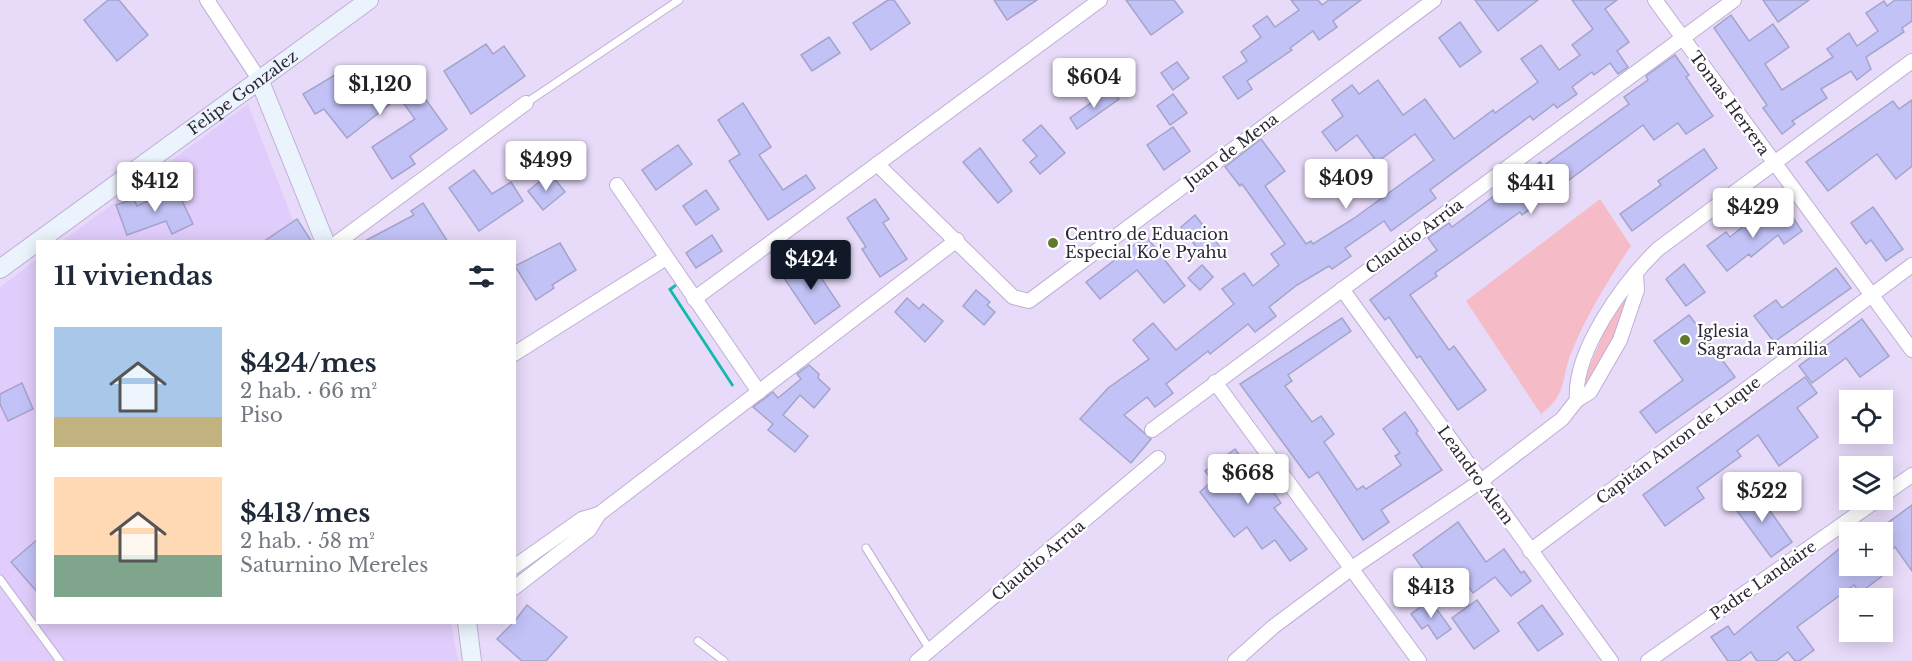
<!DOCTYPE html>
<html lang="es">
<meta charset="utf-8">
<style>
body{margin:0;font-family:"Libre Baskerville",serif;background:#f2f2f3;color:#1f2937;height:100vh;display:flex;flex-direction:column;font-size:22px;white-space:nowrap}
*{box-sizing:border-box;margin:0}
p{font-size:20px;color:#747a83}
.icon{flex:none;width:33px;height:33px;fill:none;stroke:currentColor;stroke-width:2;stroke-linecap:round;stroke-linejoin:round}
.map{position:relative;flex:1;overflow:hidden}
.side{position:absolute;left:36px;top:240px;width:480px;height:384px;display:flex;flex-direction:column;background:#fff;border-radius:0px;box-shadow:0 3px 15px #0003}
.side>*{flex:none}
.tools{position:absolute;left:1839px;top:390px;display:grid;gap:12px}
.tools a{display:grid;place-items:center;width:54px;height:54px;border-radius:0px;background:#fff;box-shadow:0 3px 15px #0003;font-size:30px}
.price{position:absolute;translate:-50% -51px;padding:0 14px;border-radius:6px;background:#fff;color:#222;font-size:20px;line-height:39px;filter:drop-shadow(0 2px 3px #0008)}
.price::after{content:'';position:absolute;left:50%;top:36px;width:18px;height:14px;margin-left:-9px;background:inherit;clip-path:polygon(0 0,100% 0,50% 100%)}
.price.active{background:#111827;color:#fff}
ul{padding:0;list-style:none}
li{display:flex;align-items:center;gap:18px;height:150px;padding:0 18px}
li span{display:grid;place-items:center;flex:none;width:168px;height:120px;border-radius:0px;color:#555}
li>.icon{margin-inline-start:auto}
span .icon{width:72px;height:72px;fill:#fffc;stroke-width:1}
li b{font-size:26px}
h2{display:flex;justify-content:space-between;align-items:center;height:72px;padding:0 18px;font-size:26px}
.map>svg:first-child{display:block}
</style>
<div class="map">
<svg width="1912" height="661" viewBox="0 0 1912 661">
<rect width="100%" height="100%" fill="#e8dbfa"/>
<g fill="#e1cdfb">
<path d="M248 104 301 241 61 242Z"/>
<path d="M37 259 38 622 451 623 458 661H0V287Z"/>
</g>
<g fill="#f5bbc7">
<path d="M1600 199 1631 246C1609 279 1587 314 1572 351 1560 380 1568 394 1541 414L1466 301Z"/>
<path d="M1632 283 1612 347 1585 390 1581 387 1609 321Z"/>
</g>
<path fill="#13b9aa" d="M675 284 677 286 672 290 734 385 732 387 668 289Z"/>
<g fill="#c2c2f7" stroke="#a3a4ca" stroke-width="1.5">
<path d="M108 0H119L148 35 117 61 84 20Z"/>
<path d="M888 0H894L910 23 871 50 853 23Z"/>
<path d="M994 0H1037L1007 20Z"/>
<path d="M1126 0H1174L1183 12 1151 35Z"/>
<path d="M1291 0H1318L1322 5 1329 0H1361L1333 21 1337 27 1319 40 1313 31 1290 48 1292 50 1247 81 1252 89 1238 99 1223 77 1247 61 1241 52 1261 37 1253 26 1267 16 1275 27 1299 10Z"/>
<path d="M1475 0H1538L1498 31Z"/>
<path d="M1572 0H1617L1605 9 1629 42 1617 51 1628 67 1618 74 1610 63 1594 75 1592 72 1572 87 1577 94 1557 108 1554 104 1533 120 1530 116 1430 190 1436 198 1391 231 1384 221 1345 248 1351 256 1332 269 1329 266 1297 285 1269 307 1276 316 1255 332 1248 324 1210 354 1208 351 1166 384 1173 393 1155 407 1147 397 1124 415 1151 439 1131 463 1080 419 1108 388 1149 359 1133 340 1153 323 1176 350 1234 304 1222 289 1244 273 1253 286 1279 265 1271 254 1285 244 1242 184 1240 186 1225 167 1261 139 1285 171 1265 186 1306 244 1311 241 1313 244 1353 219 1434 160 1415 134 1377 162 1357 135 1336 151 1322 132 1343 116 1332 100 1352 85 1359 94 1378 80 1403 115 1425 99 1454 139 1493 110 1495 113 1538 82 1521 59 1541 45 1559 70 1580 55 1572 45 1593 29Z"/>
<path d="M1763 0H1809L1778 22Z"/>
<path d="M1895 0H1912V21L1902 28 1904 32 1866 57 1871 69 1857 80 1851 71 1821 89 1827 98 1792 121 1795 124 1782 134 1763 108 1767 105 1714 28 1731 15 1749 41 1773 24 1789 47 1765 64 1782 90 1833 57 1827 49 1849 33 1857 46 1878 31 1866 13 1884 1 1887 6Z"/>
<path d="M1460 22 1481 52 1460 67 1439 38Z"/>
<path d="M829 37 840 53 812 71 801 55Z"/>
<path d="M486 44 493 54 504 46 525 76 471 114 444 71Z"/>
<path d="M1675 55 1689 75 1686 77 1713 116 1686 134 1678 123 1654 140 1643 125 1522 215 1520 212 1435 273 1437 276 1410 295 1449 350 1454 346 1486 390 1458 410 1420 356 1417 358 1389 317 1385 320 1370 300 1437 250 1428 238 1449 223 1452 227 1540 162 1543 166 1629 104 1624 97 1648 80 1646 76Z"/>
<path d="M1177 62 1189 78 1173 90 1161 73Z"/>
<path d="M340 72 356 99 394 72 401 82 409 76 447 129 410 156 415 164 392 179 372 147 415 119 399 97 347 138 324 109 315 114 303 94Z"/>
<path d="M1112 88 1119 99 1077 129 1070 118Z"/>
<path d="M1173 94 1187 113 1170 125 1157 106Z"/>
<path d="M1912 100V166L1896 179 1877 154 1828 191 1806 162 1893 101 1899 109Z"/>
<path d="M743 103 771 147 759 155 783 190 806 175 815 188 768 220 729 161 740 154 718 120Z"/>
<path d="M1041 125 1065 153 1040 174 1030 162 1037 156 1023 140Z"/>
<path d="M1173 127 1190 151 1164 170 1147 145Z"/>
<path d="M678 145 692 164 656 190 642 170Z"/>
<path d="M980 148 1012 191 998 203 963 162Z"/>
<path d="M1704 149 1717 168 1632 231 1620 214 1661 185 1658 181Z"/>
<path d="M474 170 492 194 511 182 523 201 479 231 449 188Z"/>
<path d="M550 173 565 192 543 210 528 191Z"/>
<path d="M176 188 193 224 172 234 166 221 127 235 116 205 134 199 137 206Z"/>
<path d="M706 190 719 209 696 225 683 206Z"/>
<path d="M875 199 889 219 883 223 907 259 880 277 862 249 866 247 847 218Z"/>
<path d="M423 203 448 242H363L414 215 411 211Z"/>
<path d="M1873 207 1903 249 1886 261 1871 240 1866 244 1851 223Z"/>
<path d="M1787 209 1802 231 1784 244 1778 235 1751 257 1749 254 1727 271 1707 246 1726 232 1730 237 1756 216 1764 226Z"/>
<path d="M1195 215 1220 247 1205 258 1181 227Z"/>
<path d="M297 219 312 242H263Z"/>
<path d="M712 235 722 251 696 268 686 253Z"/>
<path d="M1146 236 1185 286 1164 303 1137 270 1100 299 1086 282Z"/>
<path d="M560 243 576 270 552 285 554 288 536 300 515 266Z"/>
<path d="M808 258 840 306 815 324 782 275Z"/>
<path d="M1684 264 1705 292 1686 306 1666 279Z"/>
<path d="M1202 265 1213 277 1200 290 1188 278Z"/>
<path d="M1836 268 1851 288 1774 342 1754 316 1776 300 1782 308Z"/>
<path d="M976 290 990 302 987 305 995 312 984 325 963 306Z"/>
<path d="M907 298 919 309 923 304 943 321 925 342 895 312Z"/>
<path d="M1689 315 1735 377 1656 433 1640 412 1683 380 1654 341Z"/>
<path d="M1342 318 1351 331 1288 375 1292 381 1285 386 1312 422 1321 416 1334 434 1324 442 1357 490 1363 486 1366 489 1401 465 1395 456 1400 453 1383 429 1405 412 1418 431 1416 433 1442 470 1381 510 1389 522 1363 540 1318 472 1309 478 1240 384Z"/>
<path d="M1862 319 1889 356 1860 377 1846 358 1812 383 1799 366Z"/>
<path d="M809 365 819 374 818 378 830 389 814 408 800 395 783 415 808 436 795 452 768 430 773 424 753 407 773 392 778 398 801 379 797 374Z"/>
<path d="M1805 377 1817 393 1797 408 1818 437 1779 466 1758 435 1737 451 1741 456 1697 488 1704 498 1665 526 1643 495Z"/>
<path d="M22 383 33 409 8 421 0 404V394Z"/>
<path d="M1235 449 1267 493 1272 490 1281 503 1274 508 1307 549 1290 561 1275 540 1262 549 1247 527 1234 537 1200 492 1212 481 1205 471Z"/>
<path d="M1754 488 1792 542 1771 557 1732 504Z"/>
<path d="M1912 505V571L1895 547 1882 556V527Z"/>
<path d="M1458 522 1486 562 1504 549 1521 573 1524 571 1531 581 1511 596 1495 577 1473 593 1457 571 1436 587 1413 555Z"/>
<path d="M38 539V593L11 562Z"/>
<path d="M1850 540V566H1874L1882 576 1860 593 1854 585 1797 627 1814 650 1799 661H1795L1788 652 1776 661H1757L1751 652 1739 661H1728L1711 637 1728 626 1734 635Z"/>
<path d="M1430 600 1451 629 1437 639 1428 625 1422 629 1411 614Z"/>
<path d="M1477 600 1499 631 1474 649 1452 618Z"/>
<path d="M527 605 567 637 546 661H522L497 639 514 622Z"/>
<path d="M1542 605 1563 634 1538 651 1518 623Z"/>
</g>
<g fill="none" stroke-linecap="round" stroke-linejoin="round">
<g stroke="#bfafd4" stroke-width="9">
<g id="lane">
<path d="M526 103 679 0"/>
<path d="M866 548 930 650"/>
<path d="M0 579 60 661"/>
<path d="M698 641 724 661"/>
</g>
</g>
<g stroke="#bfafd4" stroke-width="16">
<g id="street">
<path d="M207 0 259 79"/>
<path d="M1655 0 1912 350"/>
<path d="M877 164 1013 297 1029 301 1434 0"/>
<path d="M617 185 759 392"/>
<path d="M338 242 526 103"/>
<path d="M1342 289 1611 661"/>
<path d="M694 299 1100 0"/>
<path d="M514 354 666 258"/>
<path d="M1215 382 1419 661"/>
<path d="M1577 400C1573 351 1625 281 1658 249L1912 61"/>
<path d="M1152 430 1734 0"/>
<path d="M1882 496 1912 475"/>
<path d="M1530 551 1912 265"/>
<path d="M514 567 582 519 599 514"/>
<path d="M514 588 589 530 599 514 957 240"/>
<path d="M917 661 1158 458"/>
<path d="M1235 661 1273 627 1352 568 1481 481 1562 419 1577 400 1590 392 1620 340 1637 290 1636 274"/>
<path d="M1648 661 1877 500"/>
</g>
</g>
<g stroke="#bfafd4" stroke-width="20">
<g id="secondary">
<path d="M259 79 325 242"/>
<path id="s1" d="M0 269 369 0"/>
<path d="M467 622 472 661"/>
</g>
</g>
<use href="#lane" stroke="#fff" stroke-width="7"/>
<use href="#street" stroke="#fff" stroke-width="14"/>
<use href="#secondary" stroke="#ebf4fc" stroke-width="18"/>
</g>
<g fill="#61792b" stroke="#fff" stroke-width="2">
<circle cx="1053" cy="243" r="6"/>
<circle cx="1685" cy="340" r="6"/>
</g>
<g text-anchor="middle" stroke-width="4.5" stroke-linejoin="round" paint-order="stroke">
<g font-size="16" fill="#2c2635" stroke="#fff">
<text dy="6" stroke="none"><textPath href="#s1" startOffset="300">Felipe Gonzalez</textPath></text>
<text transform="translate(1730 103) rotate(54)" y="6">Tomas Herrera</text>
<text transform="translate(1231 150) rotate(-37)" y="6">Juan de Mena</text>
<text transform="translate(1414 236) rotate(-36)" y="6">Claudio Arrúa</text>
<text transform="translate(1678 440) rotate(-37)" y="6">Capitán Anton de Luque</text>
<text transform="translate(1476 475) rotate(54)" y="6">Leandro Alem</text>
<text transform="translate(1038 560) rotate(-40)" y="6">Claudio Arrua</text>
<text transform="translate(1763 580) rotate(-35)" y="6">Padre Landaire</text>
</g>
<g font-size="16" fill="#2c2635" stroke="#fff" text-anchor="start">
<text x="1065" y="240">Centro de Eduacion<tspan x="1065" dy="18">Especial Ko'e Pyahu</tspan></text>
<text x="1697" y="337">Iglesia<tspan x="1697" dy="18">Sagrada Familia</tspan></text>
</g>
</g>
</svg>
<div class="tools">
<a><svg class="icon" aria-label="locate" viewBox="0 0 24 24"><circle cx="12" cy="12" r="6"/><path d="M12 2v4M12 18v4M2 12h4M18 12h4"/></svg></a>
<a><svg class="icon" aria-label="layers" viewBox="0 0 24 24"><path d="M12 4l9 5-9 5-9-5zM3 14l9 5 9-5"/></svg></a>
<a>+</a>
<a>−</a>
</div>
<b class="price" style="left:1094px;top:109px">$604</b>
<b class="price" style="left:380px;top:116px">$1,120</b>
<b class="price" style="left:546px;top:192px">$499</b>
<b class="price" style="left:1346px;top:210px">$409</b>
<b class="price" style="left:155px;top:213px">$412</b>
<b class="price" style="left:1531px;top:215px">$441</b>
<b class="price" style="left:1753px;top:239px">$429</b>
<b class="price active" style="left:811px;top:291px">$424</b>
<b class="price" style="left:1248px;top:505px">$668</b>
<b class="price" style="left:1762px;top:523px">$522</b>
<b class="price" style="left:1431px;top:619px">$413</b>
<section class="side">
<h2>11 viviendas<svg class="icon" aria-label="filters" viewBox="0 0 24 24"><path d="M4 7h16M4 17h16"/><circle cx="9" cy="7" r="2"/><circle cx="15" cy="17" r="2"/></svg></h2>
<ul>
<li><span style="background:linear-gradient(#a9c7e8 75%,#c2b280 0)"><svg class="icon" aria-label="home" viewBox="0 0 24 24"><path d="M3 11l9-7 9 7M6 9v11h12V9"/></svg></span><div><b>$424/mes</b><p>2 hab. · 66 m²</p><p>Piso</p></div></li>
<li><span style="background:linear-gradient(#ffd9b3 65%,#7fa58c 0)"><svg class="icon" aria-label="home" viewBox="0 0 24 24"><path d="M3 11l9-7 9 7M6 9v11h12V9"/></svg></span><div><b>$413/mes</b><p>2 hab. · 58 m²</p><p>Saturnino Mereles</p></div></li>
</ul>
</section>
</div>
